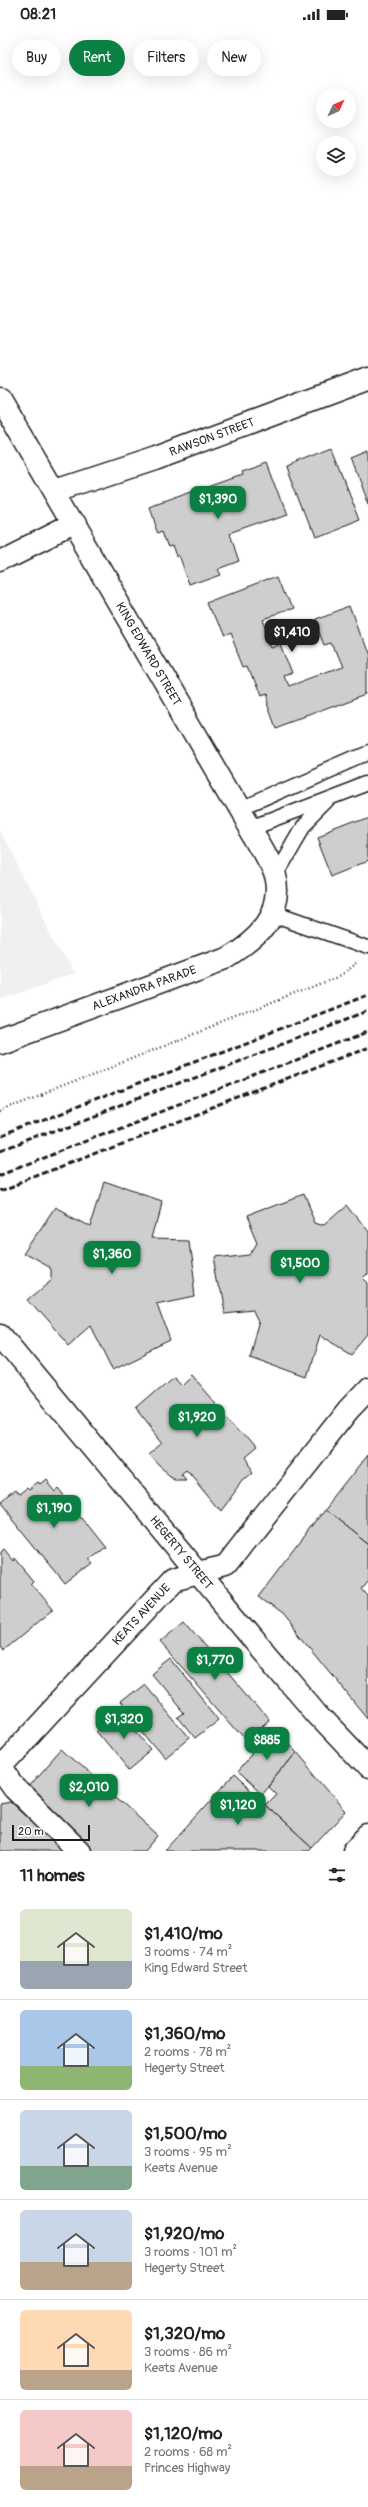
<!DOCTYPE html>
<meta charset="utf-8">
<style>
body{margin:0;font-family:Pangolin,sans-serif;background:#f2f2f2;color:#222;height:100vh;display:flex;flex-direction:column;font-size:15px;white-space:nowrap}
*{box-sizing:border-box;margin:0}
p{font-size:13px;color:#767676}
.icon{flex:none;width:22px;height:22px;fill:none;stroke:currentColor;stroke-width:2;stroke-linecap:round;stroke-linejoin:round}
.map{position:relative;height:1823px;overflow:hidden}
.panel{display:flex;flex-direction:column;background:#fff;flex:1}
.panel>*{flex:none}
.banner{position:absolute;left:12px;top:12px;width:344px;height:36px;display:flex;gap:8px}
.needle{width:26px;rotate:46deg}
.tools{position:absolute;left:316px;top:60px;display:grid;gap:8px}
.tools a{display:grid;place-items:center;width:40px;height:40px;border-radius:50%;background:#fff;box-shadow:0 4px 16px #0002;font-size:20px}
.scale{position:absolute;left:12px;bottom:10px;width:78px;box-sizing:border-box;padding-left:4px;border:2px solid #1c1c1c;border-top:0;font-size:11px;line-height:14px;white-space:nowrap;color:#1c1c1c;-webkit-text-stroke:3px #fff;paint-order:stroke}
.price{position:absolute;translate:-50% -34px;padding:0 9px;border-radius:8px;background:#0b8043;color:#fff;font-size:13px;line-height:26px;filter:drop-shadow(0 1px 2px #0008)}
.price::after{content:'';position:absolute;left:50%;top:24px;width:12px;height:9px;margin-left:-6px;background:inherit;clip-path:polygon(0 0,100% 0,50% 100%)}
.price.selected{background:#222;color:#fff}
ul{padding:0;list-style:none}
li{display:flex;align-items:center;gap:12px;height:100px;padding:0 20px}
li+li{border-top:1px solid #e0e0e0}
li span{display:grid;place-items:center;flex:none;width:112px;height:80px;border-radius:6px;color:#555}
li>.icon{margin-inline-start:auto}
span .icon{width:48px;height:48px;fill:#fffc;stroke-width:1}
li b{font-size:17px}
h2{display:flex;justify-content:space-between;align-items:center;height:48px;padding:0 20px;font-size:17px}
.pill{padding:0 14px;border-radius:18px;background:#fff;box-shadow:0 4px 16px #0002;font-size:14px;line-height:36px}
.pill.selected{background:#0b8043;color:#fff}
.status{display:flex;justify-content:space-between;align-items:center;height:28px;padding:0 20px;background:#fff;direction:ltr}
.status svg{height:11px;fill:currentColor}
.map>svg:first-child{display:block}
</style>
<div class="status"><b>08:21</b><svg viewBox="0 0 49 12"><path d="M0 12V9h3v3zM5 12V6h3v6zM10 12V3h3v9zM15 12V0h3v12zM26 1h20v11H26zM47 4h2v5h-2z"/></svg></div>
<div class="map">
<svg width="368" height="1823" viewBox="0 0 368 1823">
<rect width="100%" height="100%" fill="#fff"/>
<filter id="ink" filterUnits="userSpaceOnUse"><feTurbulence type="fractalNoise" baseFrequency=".025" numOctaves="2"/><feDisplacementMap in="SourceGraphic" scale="8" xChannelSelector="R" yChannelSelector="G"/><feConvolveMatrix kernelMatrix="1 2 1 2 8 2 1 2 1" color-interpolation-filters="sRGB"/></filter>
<g filter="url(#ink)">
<path fill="#f0f0f0" d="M0 803 73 946 0 972Z"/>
<g fill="#cecece" stroke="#1c1c1c">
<path d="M331 421 359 492 313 510 286 439Z"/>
<path d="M368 423V476L351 430Z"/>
<path d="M267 434 287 487 230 507 239 532 218 540 221 546 190 557 179 527 177 529 173 518 169 519 163 502 158 504 149 480 242 447 241 443Z"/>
<path d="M278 548 291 581 263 591 273 619 282 615 294 646 284 649 288 659 341 639 331 615 324 617 314 591 350 578 368 627V666L276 700 264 667 259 669 247 638 243 639 230 606 222 610 208 575Z"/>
<path d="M368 789V833L332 847 317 809Z"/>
<path d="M104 1154 161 1174 152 1211 188 1212 195 1267 157 1275 171 1313 113 1341 91 1297 68 1317 28 1271 52 1251V1240L25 1225 55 1180 90 1199Z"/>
<path d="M303 1167 315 1195 324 1198 348 1177 368 1203V1246L363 1251 368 1256V1307L352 1326 320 1307 307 1349 249 1328 259 1292 254 1282 224 1285 214 1229 251 1225 257 1215 246 1189Z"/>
<path d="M191 1346 255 1421 243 1431 253 1443 244 1451 221 1482 187 1441 182 1445 186 1450H178L171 1447 160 1438 149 1426 163 1414 136 1380 173 1348 181 1356Z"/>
<path d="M368 1427V1516L325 1482Z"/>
<path d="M46 1452 55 1463 58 1460 104 1518 88 1531 92 1535 65 1556 0 1476 14 1464 17 1467 26 1460 28 1462 37 1455 40 1457Z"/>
<path d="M325 1482 368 1516V1552L361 1560 368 1568V1691L282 1586 259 1569Z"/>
<path d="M4 1522 13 1533 15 1530 34 1553 31 1556 53 1582 3 1623 0 1619V1525Z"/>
<path d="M184 1594 269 1693 246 1713 160 1614Z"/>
<path d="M171 1631 219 1691 195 1710 178 1689 184 1685 152 1646Z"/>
<path d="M144 1656 189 1710 165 1730 120 1675Z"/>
<path d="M119 1682 153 1722 129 1742 96 1702Z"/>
<path d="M275 1699 296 1724 261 1766 236 1744Z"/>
<path d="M62 1721 158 1808 145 1823H93L26 1762Z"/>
<path d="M296 1724 346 1783 312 1820 265 1777 276 1766 268 1758Z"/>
<path d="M233 1748 312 1820 309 1823H165Z"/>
<path d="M11 1774 65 1823H0V1776Z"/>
</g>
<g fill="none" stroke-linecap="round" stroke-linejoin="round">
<g stroke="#1c1c1c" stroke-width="17">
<g id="lane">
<path d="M239 781 368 725"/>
<path d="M250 800 368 755"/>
<path d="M275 847 303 799 327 775"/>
<path d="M273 886 368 919"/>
</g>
</g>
<g stroke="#1c1c1c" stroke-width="25">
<g id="street">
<path id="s1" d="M0 371 239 781C248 797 272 833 275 848 285 887 256 912 226 930L0 1013"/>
<path id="s2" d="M55 463 155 430 368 351"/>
<path d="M0 533 74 496"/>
<path id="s3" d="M0 1306 258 1617 316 1685 368 1740"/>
<path id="s4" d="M0 1739 173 1552 225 1538 349 1381 368 1361"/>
<path d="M0 1739 15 1760 79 1823"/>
</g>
</g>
<g stroke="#1c1c1c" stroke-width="25">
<path id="highway" d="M354 1823 368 1808"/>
</g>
<path stroke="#1c1c1c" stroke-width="2.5" stroke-dasharray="1 3" stroke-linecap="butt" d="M0 1083 340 948 355 936"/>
<use href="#lane" stroke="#fff" stroke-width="14"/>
<use href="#street" stroke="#fff" stroke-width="22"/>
<use href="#highway" stroke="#fff" stroke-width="22"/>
<g stroke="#1c1c1c" stroke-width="3" stroke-dasharray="6 3" stroke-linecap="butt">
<path d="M0 1109 368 967"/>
<path d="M0 1124 368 983"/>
<path d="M0 1146 368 1004"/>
<path d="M0 1162 368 1020"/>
</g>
</g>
</g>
<g text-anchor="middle" stroke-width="3.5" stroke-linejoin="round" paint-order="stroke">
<g font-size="12" fill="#1c1c1c" stroke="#fff">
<text dy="4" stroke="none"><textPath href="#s2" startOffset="166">RAWSON STREET</textPath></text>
<text dy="4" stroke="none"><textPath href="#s1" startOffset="295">KING EDWARD STREET</textPath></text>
<text transform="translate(144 960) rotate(-20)" y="4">ALEXANDRA PARADE</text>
<text dy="4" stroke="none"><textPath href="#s3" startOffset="284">HEGERTY STREET</textPath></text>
<text dy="4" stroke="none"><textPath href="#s4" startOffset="208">KEATS AVENUE</textPath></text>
</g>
</g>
</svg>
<div class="tools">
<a><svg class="needle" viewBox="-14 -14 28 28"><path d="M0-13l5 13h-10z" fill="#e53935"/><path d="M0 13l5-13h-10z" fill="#767676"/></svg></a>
<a><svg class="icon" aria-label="layers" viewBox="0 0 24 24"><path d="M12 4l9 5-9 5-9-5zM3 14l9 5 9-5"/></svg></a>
</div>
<div class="scale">20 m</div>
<b class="price" style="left:218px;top:492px">$1,390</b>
<b class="price selected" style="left:292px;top:625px">$1,410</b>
<b class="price" style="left:112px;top:1247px">$1,360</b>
<b class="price" style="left:300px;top:1256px">$1,500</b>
<b class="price" style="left:197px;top:1410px">$1,920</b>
<b class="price" style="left:54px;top:1501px">$1,190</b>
<b class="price" style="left:215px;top:1653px">$1,770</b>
<b class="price" style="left:124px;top:1712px">$1,320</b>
<b class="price" style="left:267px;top:1733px">$885</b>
<b class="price" style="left:89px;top:1780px">$2,010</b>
<b class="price" style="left:238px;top:1798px">$1,120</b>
<div class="banner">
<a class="pill">Buy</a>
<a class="pill selected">Rent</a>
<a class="pill">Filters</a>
<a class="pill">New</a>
</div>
</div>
<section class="panel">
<h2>11 homes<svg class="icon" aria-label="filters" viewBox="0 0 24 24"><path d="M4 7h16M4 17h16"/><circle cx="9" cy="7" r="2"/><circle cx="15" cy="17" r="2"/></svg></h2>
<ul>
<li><span style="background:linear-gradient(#dfe7d0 65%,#9aa5b1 0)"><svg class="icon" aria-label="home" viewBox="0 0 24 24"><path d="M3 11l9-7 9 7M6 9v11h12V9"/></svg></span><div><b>$1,410/mo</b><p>3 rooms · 74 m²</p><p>King Edward Street</p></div></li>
<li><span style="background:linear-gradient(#a9c7e8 70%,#8fb573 0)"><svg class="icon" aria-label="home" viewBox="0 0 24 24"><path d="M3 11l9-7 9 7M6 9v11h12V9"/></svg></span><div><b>$1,360/mo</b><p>2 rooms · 78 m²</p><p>Hegerty Street</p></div></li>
<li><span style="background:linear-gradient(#c9d6e8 70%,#7fa58c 0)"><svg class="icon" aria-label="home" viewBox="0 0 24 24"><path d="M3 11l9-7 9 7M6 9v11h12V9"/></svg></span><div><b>$1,500/mo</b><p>3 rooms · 95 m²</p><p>Keats Avenue</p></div></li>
<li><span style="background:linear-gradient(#c9d6e8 65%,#b9a48a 0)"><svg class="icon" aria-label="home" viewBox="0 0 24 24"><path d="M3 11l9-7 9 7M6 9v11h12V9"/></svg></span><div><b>$1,920/mo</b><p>3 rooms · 101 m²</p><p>Hegerty Street</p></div></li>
<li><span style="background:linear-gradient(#ffd9b3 75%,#b9a48a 0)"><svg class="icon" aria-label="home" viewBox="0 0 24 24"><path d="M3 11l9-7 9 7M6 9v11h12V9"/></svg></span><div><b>$1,320/mo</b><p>3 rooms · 86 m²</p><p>Keats Avenue</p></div></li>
<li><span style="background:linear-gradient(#f6c9c9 70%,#b9a48a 0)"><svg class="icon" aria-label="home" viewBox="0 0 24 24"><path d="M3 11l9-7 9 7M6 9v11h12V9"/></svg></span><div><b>$1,120/mo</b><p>2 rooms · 68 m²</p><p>Princes Highway</p></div></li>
</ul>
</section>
